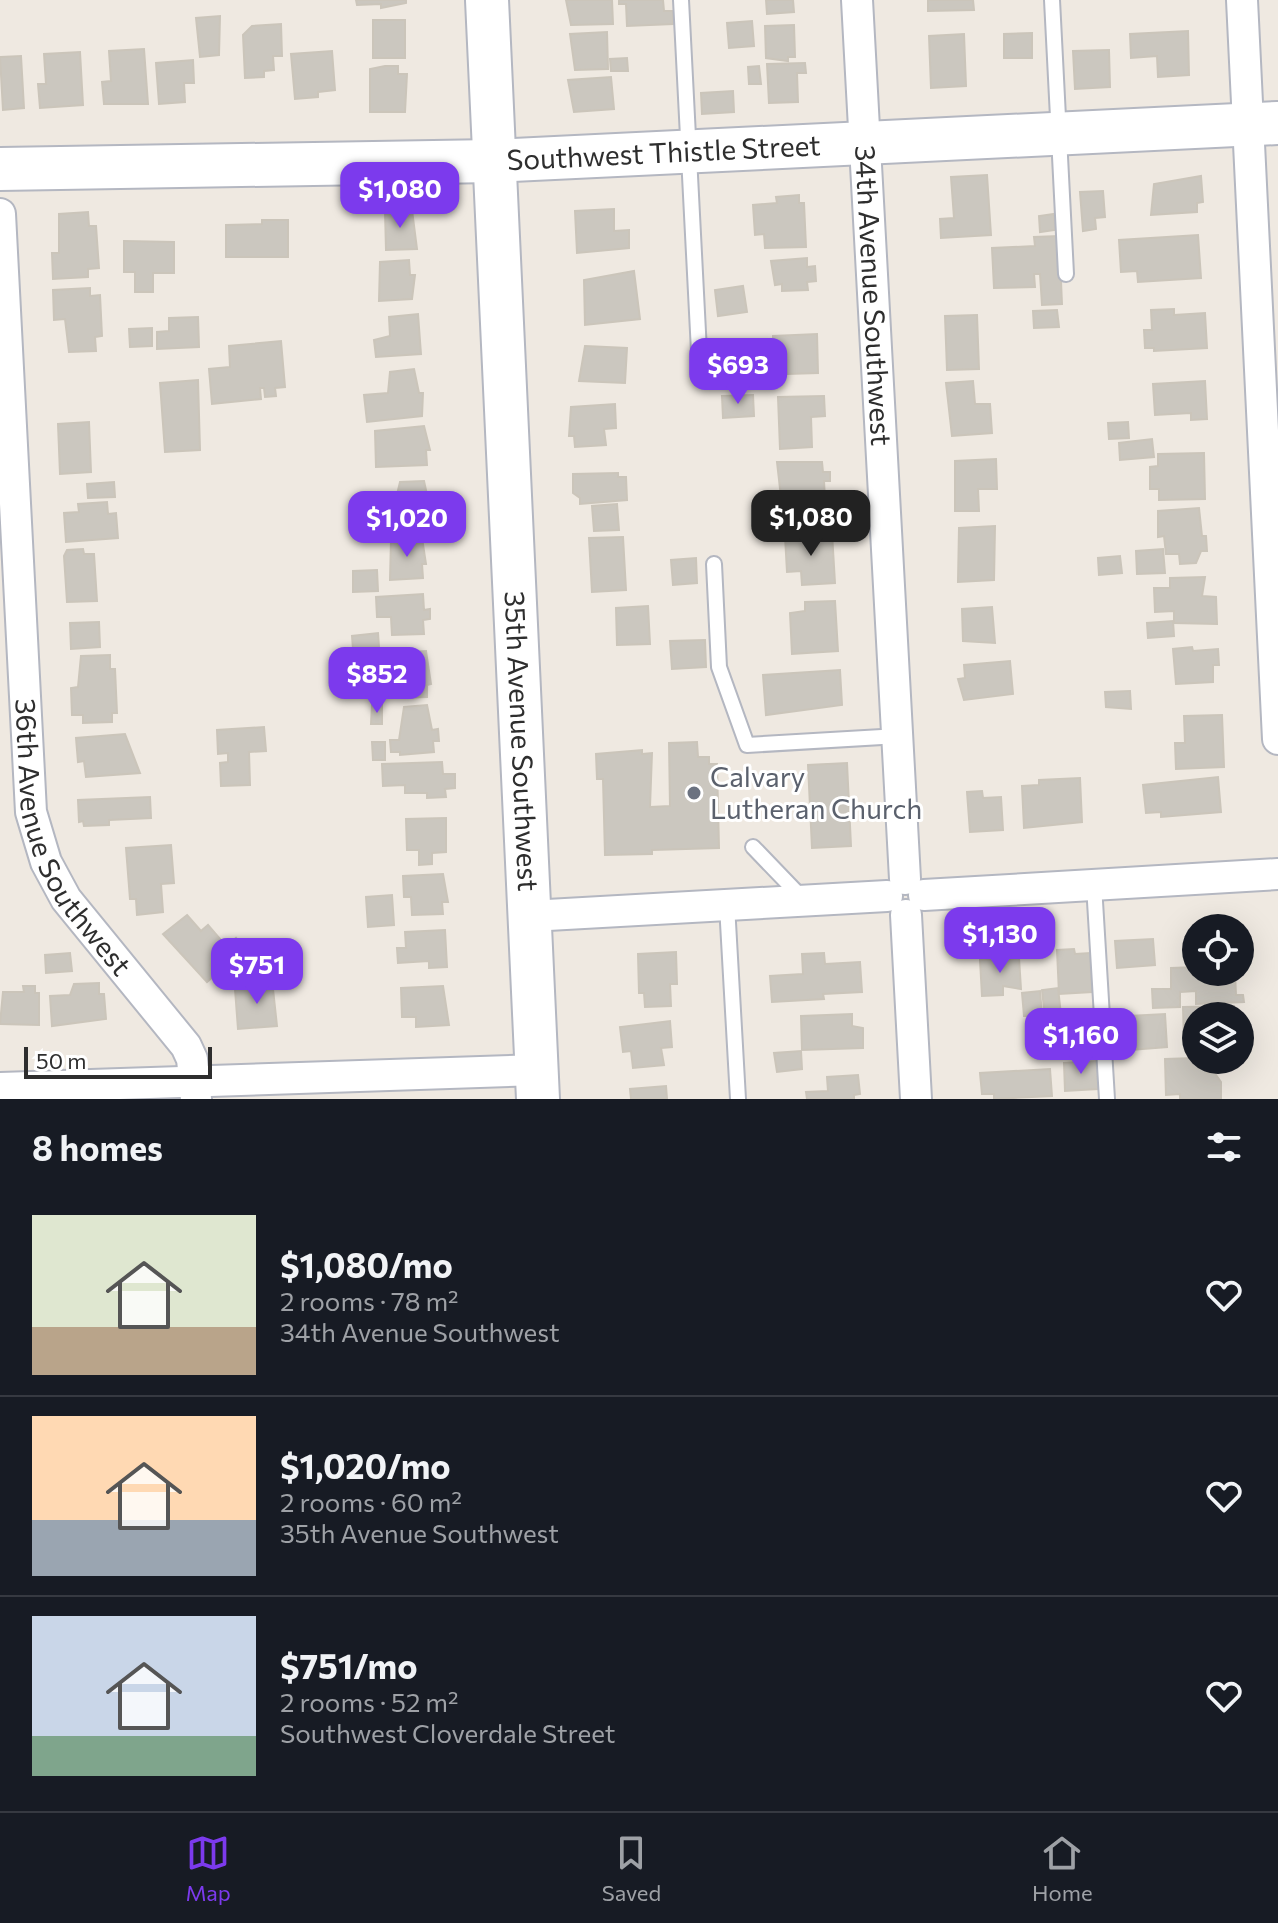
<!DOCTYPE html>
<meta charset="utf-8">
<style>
body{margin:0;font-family:Commissioner,sans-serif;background:#242831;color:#f1f3f6;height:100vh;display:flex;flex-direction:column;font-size:30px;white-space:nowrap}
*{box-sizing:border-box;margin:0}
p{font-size:26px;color:#9ea1a6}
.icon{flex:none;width:44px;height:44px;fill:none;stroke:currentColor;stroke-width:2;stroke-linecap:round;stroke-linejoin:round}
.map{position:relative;height:1099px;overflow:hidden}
.panel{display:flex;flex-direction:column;background:#171b24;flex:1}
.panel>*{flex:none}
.buttons{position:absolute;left:1182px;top:914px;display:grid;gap:16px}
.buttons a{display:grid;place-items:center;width:72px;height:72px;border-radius:50%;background:#171b24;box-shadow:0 8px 32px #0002;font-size:40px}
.scale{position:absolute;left:24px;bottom:20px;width:188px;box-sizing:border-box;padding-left:8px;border:4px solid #2e2e2e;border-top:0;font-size:22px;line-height:28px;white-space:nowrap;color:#2e2e2e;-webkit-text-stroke:6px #fff;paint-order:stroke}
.price{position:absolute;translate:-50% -68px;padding:0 18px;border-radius:16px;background:#7c3aed;color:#fff;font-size:26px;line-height:52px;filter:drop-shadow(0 2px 4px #0008)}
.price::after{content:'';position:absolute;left:50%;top:48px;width:24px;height:18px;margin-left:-12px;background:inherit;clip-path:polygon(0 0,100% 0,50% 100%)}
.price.on{background:#222;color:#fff}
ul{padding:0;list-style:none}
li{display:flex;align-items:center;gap:24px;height:200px;padding:0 32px}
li+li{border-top:2px solid #363941}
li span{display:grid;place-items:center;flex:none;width:224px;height:160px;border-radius:0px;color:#555}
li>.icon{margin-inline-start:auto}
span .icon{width:96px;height:96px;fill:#fffc;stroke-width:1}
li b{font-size:34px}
h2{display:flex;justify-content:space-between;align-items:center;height:96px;padding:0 32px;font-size:34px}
.tabs{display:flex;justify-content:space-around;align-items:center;height:112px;border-top:2px solid #363941;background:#171b24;font-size:22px;color:#9ea1a6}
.tabs a{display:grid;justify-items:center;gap:4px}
.tabs .on{color:#7c3aed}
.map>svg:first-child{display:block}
</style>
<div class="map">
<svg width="1278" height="1099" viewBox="0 0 1278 1099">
<rect width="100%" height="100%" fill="#efe9e1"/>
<g fill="#cbc7bf" stroke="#cbc5ba" stroke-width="2">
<path d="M356 0H406V3L381 8V4L357 5Z"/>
<path d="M566 0H612L613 24 571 25Z"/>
<path d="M619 0H663L664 11H673V24L627 26 626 4H619Z"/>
<path d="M766 0H793L794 12 767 14Z"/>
<path d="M928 0H973L974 10 928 11Z"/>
<path d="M220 16 219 55 200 57 196 18Z"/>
<rect x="373" y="20" width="32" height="38"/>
<path d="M752 21 754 46 729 48 727 23Z"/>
<path d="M281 24 282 56H273L274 70 264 71V77L245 78 243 35 252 26Z"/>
<path d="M794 25 795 57H788V61L766 58 765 26Z"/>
<path d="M1188 31 1189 75 1158 77 1157 56 1131 58 1130 34Z"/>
<path d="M607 32 608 69 575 70 570 34Z"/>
<path d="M1032 33V58H1004V34Z"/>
<path d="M964 34 966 86 931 88 929 36Z"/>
<path d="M144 49 148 104H104L102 82 111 81 109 51Z"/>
<path d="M1109 50 1110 87 1075 89 1073 51Z"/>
<path d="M332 51 335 90 318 92V97L295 99 291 54Z"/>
<path d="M80 52 83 105 40 108 38 84H46L44 54Z"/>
<path d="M21 56 24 108 3 110 0 57Z"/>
<path d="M627 58 628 71H611L610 59Z"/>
<path d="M193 60 194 83H184L185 102 159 104 156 63Z"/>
<path d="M805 63 806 73H797L798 102 769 103 767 64Z"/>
<path d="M385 66H398V74H407L405 112H370V69Z"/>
<path d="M759 66 761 84H749L748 67Z"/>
<path d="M611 77 614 109 574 112 568 80Z"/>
<path d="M733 91 734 112 702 114 701 93Z"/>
<path d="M987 175 991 235 941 238 940 219 954 218 951 177Z"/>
<path d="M1201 176 1203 202 1197 203V212L1151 215 1154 184Z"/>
<path d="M1103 191 1105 217 1095 218 1096 229 1083 231 1080 192Z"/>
<path d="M799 195V203H804L806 247 765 248 764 234 755 235 753 205 777 203 776 197Z"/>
<path d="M614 209V231L629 230V248L577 253 575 211Z"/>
<path d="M412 210 417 249 386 250 385 211Z"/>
<path d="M88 212 89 226H96L99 268 88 269V277L53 279 52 253H59V214Z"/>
<path d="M1054 214 1055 230 1040 232 1039 216Z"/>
<path d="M262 220H288V257H226V225L262 224Z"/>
<path d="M1198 235 1201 278 1138 282 1137 271 1121 272 1119 240Z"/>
<path d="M1059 236 1062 304 1042 305 1040 274H1034L1035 287 994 288 992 248 1035 246 1034 237Z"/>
<path d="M124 241 174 242V273H153V292H135V272H124Z"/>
<path d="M807 258V267L815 266 816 281 807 282 808 290 782 291V284L775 285 771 261Z"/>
<path d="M409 260 410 275H415L412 299 379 301 380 262Z"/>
<path d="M634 271 640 319 585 325 584 280Z"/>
<path d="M743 286 747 312 718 316 715 290Z"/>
<path d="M90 288V296L100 295 102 336 95 337 96 351 69 352 65 319 54 320 53 290Z"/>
<path d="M1174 309V315L1205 313 1207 348 1154 351V348H1145L1144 330H1152L1151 310Z"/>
<path d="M1057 310 1059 327 1034 328 1033 311Z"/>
<path d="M418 314 421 354 376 357 374 340 390 336 389 317Z"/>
<path d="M977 315 979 369 947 370 945 316Z"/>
<path d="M198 317 199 347 157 349V332L169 331V318Z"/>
<path d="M152 328V346L130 347 129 329Z"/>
<path d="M817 334 818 373 787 374 781 357H773V336Z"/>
<path d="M281 341 285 387 275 388 276 396 265 397 264 388H260L261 399 212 404 209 369 230 367 229 346Z"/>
<path d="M585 346 627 348 625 383 579 381Z"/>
<path d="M414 369 419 393H423L422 416 367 422 364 395 388 393 390 372Z"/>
<path d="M198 380 200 450 165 452 160 383Z"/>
<path d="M973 381 975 404H990L992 433 952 436 946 383Z"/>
<path d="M1205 381 1207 419 1191 420V413L1155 415 1153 384Z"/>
<path d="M753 395 754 416 723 418 722 396Z"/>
<path d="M824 396 825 416 811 417 812 447 780 449 778 397Z"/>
<path d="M615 404 616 428 604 429 606 445 575 447 574 436H569L571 407Z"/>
<path d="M89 422 91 472 60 474 58 424Z"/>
<path d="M1128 422 1129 438 1109 439 1108 423Z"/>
<path d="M424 426 430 450H426L427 465 376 467 375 431Z"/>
<path d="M1152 439 1154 457 1120 460 1119 443Z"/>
<path d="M1204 453 1205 499 1159 500V489H1150V467L1158 466V454Z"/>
<path d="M996 459 997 489H978L979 511H955V461Z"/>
<path d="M777 462H822L823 472H830V481H824L825 499H817V515H783Z"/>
<path d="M618 473V477H626L627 500 580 504V498L573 493V474Z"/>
<path d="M424 481 429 504H433L430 530 381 532 380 508 394 507 400 482Z"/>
<path d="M114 482 115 497 88 498 87 484Z"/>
<path d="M107 502 108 514 116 513 118 538 66 542 64 513 79 512 78 504Z"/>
<path d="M617 504 619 530 594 531 592 506Z"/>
<path d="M1199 508 1202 536H1206L1207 551H1201L1196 563 1180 564 1179 554H1166L1164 536 1158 537V511Z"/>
<path d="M995 526 994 580 958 582 959 528Z"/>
<path d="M832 533 835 583 802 585 801 571 787 572 785 536Z"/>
<path d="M623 537 626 590 592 592 589 538Z"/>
<path d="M422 538 426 564H422L423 578 390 580 391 540Z"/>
<path d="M83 549 84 554H94L97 601 67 602 64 556 67 550Z"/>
<path d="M1163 549 1165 573 1137 574 1136 551Z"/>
<path d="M1120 556 1122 573 1099 575 1098 558Z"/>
<path d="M696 558 697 583 673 585 671 560Z"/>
<path d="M377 570 378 591 353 592V571Z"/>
<path d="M1205 577 1202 596 1216 597 1217 624 1174 623V611L1155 612 1154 588H1170V578Z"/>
<path d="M423 594 424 610 430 609V619L423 620 424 634 392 635 391 617H377L376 597Z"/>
<path d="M835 601 838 651 792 654 790 613 805 611V602Z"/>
<path d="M648 606 650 644 617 645 616 608Z"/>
<path d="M992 607 995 643 963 641 962 609Z"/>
<path d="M1173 621 1174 636 1148 638 1147 623Z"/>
<path d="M99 622 100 647 71 649 70 623Z"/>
<path d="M378 633 379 647 353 649 352 636Z"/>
<path d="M705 640 706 667 672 669 670 641Z"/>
<path d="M1192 647 1193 651 1218 649 1219 665H1213V682L1176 684 1173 649Z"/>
<path d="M373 650V654L426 651 431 684 427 685V697L396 698 393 670 346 675 345 651Z"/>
<path d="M110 655V669H115L117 713H112V722L83 723V715H72L71 688 78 687 81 656Z"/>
<path d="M1010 661 1013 694 964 700 958 679 965 678 964 665Z"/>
<path d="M840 670 842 705 766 715 763 675Z"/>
<path d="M1130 691 1131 709 1106 707 1105 692Z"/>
<path d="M372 705H382V724H371Z"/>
<path d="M427 705 432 730 438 729 439 741H433L434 752 400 755V752H391L390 740H399L404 707Z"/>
<path d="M1222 715 1224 767 1176 769 1175 743H1185L1184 716Z"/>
<path d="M264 727 266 751 249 752 250 785 221 786 220 763 228 762V753L218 754 217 730Z"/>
<path d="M125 734 140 773 86 777 84 761 78 762 76 738Z"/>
<path d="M372 742H385V760H373Z"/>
<path d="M697 742 698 757H709V764H717L719 848 652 850V854L605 855 603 779H597L596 754 642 750V754L652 753 650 807 670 806 669 743Z"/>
<path d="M442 762 443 774H455V788L445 789 446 797 427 798V793H405V785L383 786 382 764Z"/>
<path d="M847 763 851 846 812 848 808 765Z"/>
<path d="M1218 777 1221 812 1161 817V812L1146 813 1143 785Z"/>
<path d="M1080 778 1082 822 1024 828 1022 786 1039 785V780Z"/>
<path d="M982 791 983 798 1001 797 1003 830 970 832 967 792Z"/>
<path d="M150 797 151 818 109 820V825L84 826 83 821 79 822 78 800Z"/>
<path d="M446 818V852L432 853V864L419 865V850H407L406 819Z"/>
<path d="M171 845 174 883 161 884 163 912 137 915 136 899H130L126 848Z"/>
<path d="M443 874 448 902H442L443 914 412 915 411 897H404L403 876Z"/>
<path d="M392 895 394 925 368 927 366 897Z"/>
<path d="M187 915 201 931 208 925 226 946 236 938 248 952 229 968 220 957 210 965 216 974 207 982 163 934Z"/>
<path d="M1227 920V928H1197V922Z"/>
<path d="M445 930 447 967 429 968V961L398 963 397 948H406L405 932Z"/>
<path d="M1153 939 1155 965 1117 968 1115 941Z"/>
<path d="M1196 941V955L1189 956V942Z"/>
<path d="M1074 949 1075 954 1090 953 1092 992 1059 994 1057 950Z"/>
<path d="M676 952 677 984H670L671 1006 645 1007 644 993H639L638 954Z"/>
<path d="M70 953 72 971 46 973 45 955Z"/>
<path d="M824 953 825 964 860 962 862 992 823 994 824 999 772 1002 770 976 803 974 802 954Z"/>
<path d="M1009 953V959L1019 958 1021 989 1003 986V995L982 996 980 960H995L994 954Z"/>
<path d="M1196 967V972H1235L1236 995H1243L1244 1002 1196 1004V991L1180 992V1007L1153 1008 1152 989H1171V968Z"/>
<path d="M278 978V989H273L277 1026 238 1029 235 989 266 987 265 980Z"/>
<path d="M99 983V994H104L106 1019 52 1026 50 996 70 995 74 984Z"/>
<path d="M23 986H35V993H39V1025L0 1024 3 992H24Z"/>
<path d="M443 986 449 1025 416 1027V1017H402L401 988Z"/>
<path d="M1058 988 1061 1015 1045 1017 1042 990Z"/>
<path d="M1040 991 1043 1026H1034V1016H1024L1022 993Z"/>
<path d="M1234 1006V1016H1196V1042H1184L1183 1007Z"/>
<path d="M852 1014V1026L863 1028V1048L802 1050 801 1016Z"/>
<path d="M1165 1014 1167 1047 1131 1050 1129 1016Z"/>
<rect x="1240" y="1016" width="5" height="25"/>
<path d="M670 1021 672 1047 661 1048 664 1065 633 1068 631 1051 623 1052 620 1027Z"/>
<path d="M801 1051 802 1069 777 1072 774 1053Z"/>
<path d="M1196 1058 1206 1060 1207 1073 1214 1072 1221 1082V1099H1180V1094L1166 1095 1165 1059Z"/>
<path d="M1097 1061 1098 1089 1065 1091 1064 1063Z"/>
<path d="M1050 1069 1052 1096 994 1099V1094H982L980 1073Z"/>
<path d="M858 1075 860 1094 854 1095V1099H807L806 1092 828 1091 827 1077Z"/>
<path d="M666 1086 667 1099H631L630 1089Z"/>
</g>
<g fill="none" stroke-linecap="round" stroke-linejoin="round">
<g stroke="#b4b7c1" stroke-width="18">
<g id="lane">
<path d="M681 0 700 371"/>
<path d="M1052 0 1066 274"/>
<path d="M714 564 719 667 747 745 899 736"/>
<path d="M753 847 804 900"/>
<path d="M1094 885 1107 1099"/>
<path d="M727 905 738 1099"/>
</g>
</g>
<g stroke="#b4b7c1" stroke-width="34">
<g id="street">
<path id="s1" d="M857 0 905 879"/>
<path d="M1242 0 1278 739"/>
<path id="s2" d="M0 214 31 812 46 862 66 899 186 1046 192 1059 196 1099"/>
<path d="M924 895 1278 874"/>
<path d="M906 915 916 1099"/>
<path d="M530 916 887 896"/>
<path d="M0 1088 537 1070"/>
</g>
</g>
<g stroke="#b4b7c1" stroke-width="46">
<g id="secondary">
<path id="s3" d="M487 0 538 1099"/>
<path id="s4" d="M0 169 493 161 1278 123"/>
</g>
</g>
<use href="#lane" stroke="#fff" stroke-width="14"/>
<use href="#street" stroke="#fff" stroke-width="30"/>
<use href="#secondary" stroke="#fff" stroke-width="42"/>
</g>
<circle fill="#6b7280" stroke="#fff" stroke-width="3" cx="694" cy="793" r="8"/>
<g text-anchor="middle" stroke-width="6" stroke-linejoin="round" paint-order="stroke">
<g font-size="28" fill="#2e2e2e" stroke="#fff">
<text dy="10" stroke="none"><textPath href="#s4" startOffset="664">Southwest Thistle Street</textPath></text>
<text dy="10" stroke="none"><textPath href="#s1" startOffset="296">34th Avenue Southwest</textPath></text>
<text dy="10" stroke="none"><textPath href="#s3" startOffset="742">35th Avenue Southwest</textPath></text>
<text dy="10" stroke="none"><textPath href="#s2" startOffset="636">36th Avenue Southwest</textPath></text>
</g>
<g font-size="28" fill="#5b616d" stroke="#fff" text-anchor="start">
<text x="710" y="787">Calvary<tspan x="710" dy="32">Lutheran Church</tspan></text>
</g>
</g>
</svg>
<div class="buttons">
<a><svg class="icon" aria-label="locate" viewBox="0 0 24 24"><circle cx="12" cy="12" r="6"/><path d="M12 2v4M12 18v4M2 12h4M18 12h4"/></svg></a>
<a><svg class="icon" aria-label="layers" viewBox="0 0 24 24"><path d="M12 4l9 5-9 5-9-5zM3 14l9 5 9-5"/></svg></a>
</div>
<div class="scale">50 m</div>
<b class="price" style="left:400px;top:230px">$1,080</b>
<b class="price" style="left:738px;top:406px">$693</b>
<b class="price on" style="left:811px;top:558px">$1,080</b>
<b class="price" style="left:407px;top:559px">$1,020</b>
<b class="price" style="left:377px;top:715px">$852</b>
<b class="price" style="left:1000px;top:975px">$1,130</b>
<b class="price" style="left:257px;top:1006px">$751</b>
<b class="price" style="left:1081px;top:1076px">$1,160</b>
</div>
<section class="panel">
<h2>8 homes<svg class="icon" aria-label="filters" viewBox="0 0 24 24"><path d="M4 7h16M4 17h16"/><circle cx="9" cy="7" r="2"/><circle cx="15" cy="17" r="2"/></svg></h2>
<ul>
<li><span style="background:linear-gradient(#dfe7d0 70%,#b9a48a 0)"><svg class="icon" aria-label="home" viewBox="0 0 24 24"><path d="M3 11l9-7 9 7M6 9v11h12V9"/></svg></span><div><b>$1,080/mo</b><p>2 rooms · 78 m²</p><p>34th Avenue Southwest</p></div><svg class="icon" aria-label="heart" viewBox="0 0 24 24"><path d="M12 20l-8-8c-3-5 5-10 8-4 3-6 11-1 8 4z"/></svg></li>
<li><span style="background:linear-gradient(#ffd9b3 65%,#9aa5b1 0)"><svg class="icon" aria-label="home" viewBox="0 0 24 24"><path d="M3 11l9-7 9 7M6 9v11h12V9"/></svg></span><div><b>$1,020/mo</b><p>2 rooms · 60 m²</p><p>35th Avenue Southwest</p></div><svg class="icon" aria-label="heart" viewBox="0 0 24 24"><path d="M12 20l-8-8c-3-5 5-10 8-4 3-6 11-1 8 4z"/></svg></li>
<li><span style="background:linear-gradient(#c9d6e8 75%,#7fa58c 0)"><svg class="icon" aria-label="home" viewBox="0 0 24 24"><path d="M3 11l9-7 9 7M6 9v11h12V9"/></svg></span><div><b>$751/mo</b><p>2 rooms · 52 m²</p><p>Southwest Cloverdale Street</p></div><svg class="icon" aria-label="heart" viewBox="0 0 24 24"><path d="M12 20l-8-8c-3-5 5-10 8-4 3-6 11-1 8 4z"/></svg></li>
</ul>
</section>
<nav class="tabs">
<a class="on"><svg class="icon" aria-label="map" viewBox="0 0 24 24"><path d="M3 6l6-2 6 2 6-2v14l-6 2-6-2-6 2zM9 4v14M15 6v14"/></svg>Map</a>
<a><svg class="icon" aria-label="saved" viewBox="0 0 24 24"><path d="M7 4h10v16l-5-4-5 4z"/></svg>Saved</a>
<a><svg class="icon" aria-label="home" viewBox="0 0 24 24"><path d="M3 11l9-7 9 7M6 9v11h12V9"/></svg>Home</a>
</nav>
